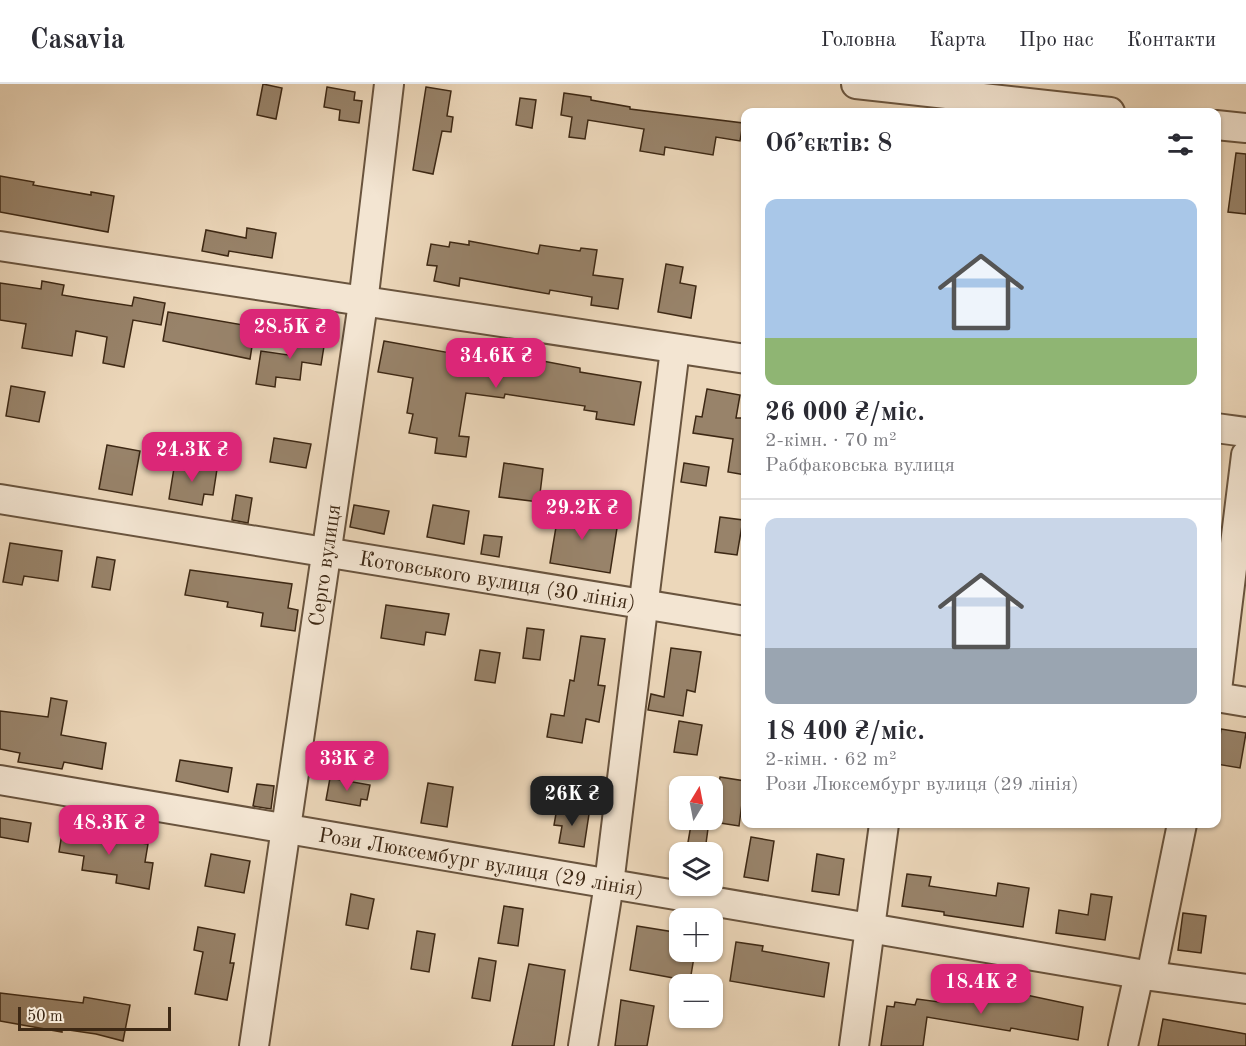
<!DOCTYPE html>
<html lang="uk">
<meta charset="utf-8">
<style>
body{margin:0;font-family:"Old Standard TT",serif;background:#f7f7f7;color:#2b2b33;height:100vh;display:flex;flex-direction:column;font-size:22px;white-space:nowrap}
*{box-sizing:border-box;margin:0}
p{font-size:20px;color:#7c7c81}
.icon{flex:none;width:33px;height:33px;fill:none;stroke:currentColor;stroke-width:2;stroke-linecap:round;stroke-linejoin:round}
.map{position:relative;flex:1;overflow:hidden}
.panel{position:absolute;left:741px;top:24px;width:480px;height:720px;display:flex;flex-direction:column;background:#fff;border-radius:12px;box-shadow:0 2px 4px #0004}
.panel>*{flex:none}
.needle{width:39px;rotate:10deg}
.buttons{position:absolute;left:669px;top:692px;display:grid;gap:12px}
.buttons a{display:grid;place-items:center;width:54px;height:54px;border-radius:12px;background:#fff;box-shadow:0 2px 4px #0004;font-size:30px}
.scale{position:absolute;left:18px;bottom:15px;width:153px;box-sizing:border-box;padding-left:6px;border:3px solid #3d2814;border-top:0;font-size:16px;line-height:21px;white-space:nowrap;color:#3d2814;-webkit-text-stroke:4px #f3e5d2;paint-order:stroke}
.price{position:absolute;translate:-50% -51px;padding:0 14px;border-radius:12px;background:#db2777;color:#fff;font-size:20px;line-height:39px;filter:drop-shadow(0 2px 3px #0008)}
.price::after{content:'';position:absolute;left:50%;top:36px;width:18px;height:14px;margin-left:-9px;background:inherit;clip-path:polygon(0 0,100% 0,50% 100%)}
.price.active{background:#222;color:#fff}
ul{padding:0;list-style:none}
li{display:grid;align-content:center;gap:12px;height:318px;padding:0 24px}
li+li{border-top:2px solid #e1e1e2}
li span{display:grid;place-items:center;height:186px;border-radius:12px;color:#555}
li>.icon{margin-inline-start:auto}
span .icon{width:108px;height:108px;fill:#fffc;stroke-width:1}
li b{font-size:26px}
h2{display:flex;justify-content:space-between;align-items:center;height:72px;padding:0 24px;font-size:26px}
header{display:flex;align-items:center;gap:36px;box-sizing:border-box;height:84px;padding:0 30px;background:#fff;border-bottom:2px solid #e1e1e2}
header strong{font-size:28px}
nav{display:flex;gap:33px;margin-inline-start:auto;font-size:21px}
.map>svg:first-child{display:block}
</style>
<header>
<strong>Casavia</strong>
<nav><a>Головна</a><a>Карта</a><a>Про нас</a><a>Контакти</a></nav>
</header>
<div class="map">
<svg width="1246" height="962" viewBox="0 0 1246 962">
<rect width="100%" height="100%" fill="#ecd7ba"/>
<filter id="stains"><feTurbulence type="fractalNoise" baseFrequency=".00333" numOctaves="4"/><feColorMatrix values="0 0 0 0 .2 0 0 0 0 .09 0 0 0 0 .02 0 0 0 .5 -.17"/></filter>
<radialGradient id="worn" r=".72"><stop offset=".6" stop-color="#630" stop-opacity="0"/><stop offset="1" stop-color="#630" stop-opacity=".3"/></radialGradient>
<g fill="#98836a" stroke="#3d2814" stroke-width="1.5">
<path d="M263 0 282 4 276 35 257 31Z"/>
<path d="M327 3 355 8 354 16 362 17 359 39 339 36 340 26 324 23Z"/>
<path d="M426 3 451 7 447 32 453 33 451 48 442 47 433 90 413 86Z"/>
<path d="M564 9 591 13V16L630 23V25L743 39 740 57 716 53 713 71 665 63 664 71 640 67 644 45 588 36 585 55 569 53 572 33 561 31Z"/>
<path d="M520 14 536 16 532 44 516 41Z"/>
<path d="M1236 69 1246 70V130L1228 128Z"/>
<path d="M0 92 34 98 33 101 91 111V108L114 112 108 148 0 128Z"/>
<path d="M247 144 276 149 272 174 229 167 228 172 202 167 206 146 246 154Z"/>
<path d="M469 157 538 170 540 161 580 167 581 164 597 166 593 191 623 195 618 225 591 221 592 213 550 206 549 210 460 194 459 202 434 197 437 182 427 181 431 160 449 163 450 158 469 161Z"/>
<path d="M666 180 683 183 680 199 696 202 691 234 658 228Z"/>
<path d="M42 197 64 201 62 211 86 215 132 222 134 213 165 219 161 241 133 236 124 283 103 279 107 253 76 247 72 272 22 264 26 240 0 236V199L41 205Z"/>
<path d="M168 228 255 243 250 275 163 257Z"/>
<path d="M291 251 325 256 321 281 302 278 300 296 276 293 275 303 256 300 261 267 288 271Z"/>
<path d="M384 257 450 269 451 263 474 267 473 271 515 278 516 272 580 284V288L641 298 634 341 596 335 597 328 584 326 585 322 505 310 504 314 466 309 459 352 469 353 466 373 435 369 437 354 409 349 413 330 407 329 413 294 378 288Z"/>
<path d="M11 302 45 308 39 338 6 332Z"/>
<path d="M707 305 740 311 736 334H746V391L728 388 733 355 693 349 696 332 702 333Z"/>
<path d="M274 354 311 360 306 384 270 378Z"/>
<path d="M107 361 140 367 132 411 99 405Z"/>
<path d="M175 378 217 385 213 411 204 410 202 421 169 415Z"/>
<path d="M504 379 543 385 539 418 499 413Z"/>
<path d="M684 379 709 383 706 402 681 398Z"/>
<path d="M236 411 252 414 248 439 232 436Z"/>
<path d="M560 419 590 424 588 439 617 444 610 489 550 479Z"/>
<path d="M354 421 389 427 384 450 350 443Z"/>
<path d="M433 421 469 427 464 460 427 453Z"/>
<path d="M720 433 743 436 737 471 715 468Z"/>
<path d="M484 451 502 453 499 473 481 470Z"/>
<path d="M10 459 62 467 58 497 24 492 22 501 3 498Z"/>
<path d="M97 473 115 476 110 506 92 503Z"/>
<path d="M190 486 292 500 288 524 298 526 295 547 261 542 263 529 227 523 228 518 185 511Z"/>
<path d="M386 521 449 530 445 551 426 548 424 561 381 554Z"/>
<path d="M527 544 544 546 540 576 523 574Z"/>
<path d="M581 552 605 555 598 601 605 602 599 638 586 635 582 659 547 653 551 630 564 632 570 596 574 597Z"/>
<path d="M671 564 701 568 695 608 687 606 683 632 648 626 651 610 664 613Z"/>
<path d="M480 566 500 569 495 599 475 596Z"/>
<path d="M51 614 67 617 61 651 106 659 102 685 64 678 62 685 18 678 20 669 0 665V627L48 633Z"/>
<path d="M679 637 702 641 697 671 674 668Z"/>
<path d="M1221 645 1246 649 1240 684 1216 680Z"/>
<path d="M180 676 232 684 228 708 176 697Z"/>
<path d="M720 693 745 697 739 742 714 738Z"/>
<path d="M330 694 370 701 367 716 361 715 360 722 326 716Z"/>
<path d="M428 699 453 703 447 743 421 739Z"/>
<path d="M257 700 274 702 271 725 253 722Z"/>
<path d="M557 724 589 730 584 763 559 759 562 742 554 741Z"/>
<path d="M0 734 31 739 28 758 0 753Z"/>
<path d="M692 735 709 737 705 767 687 764Z"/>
<path d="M63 743 122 752 121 756 148 760 145 778 153 779 149 805 116 799 117 791 82 786 84 772 59 768Z"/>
<path d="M751 753 774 757 768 797 744 793Z"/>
<path d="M211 770 250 777 244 809 205 802Z"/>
<path d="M817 770 844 775 839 811 812 807Z"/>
<path d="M907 790 931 793 929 802 996 812 998 799 1029 804 1023 843 944 831V828L902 822Z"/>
<path d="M351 810 374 815 368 845 346 841Z"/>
<path d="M1091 810 1112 813 1105 856 1056 849 1059 826 1088 831Z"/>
<path d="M504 822 523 825 518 862 498 859Z"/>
<path d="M1183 829 1206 832 1201 869 1178 866Z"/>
<path d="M637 842 680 849V867H695L690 897 630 886Z"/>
<path d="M198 843 235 850 230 879H234L227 916 195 910 203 868 194 866Z"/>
<path d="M417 847 435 850 429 888 411 885Z"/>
<path d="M736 858 763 862 762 867 829 879 824 913 730 897Z"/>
<path d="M479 874 496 877 490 917 472 914Z"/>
<path d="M529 880 565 886 554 962H512Z"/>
<path d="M942 900 1017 909 1083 923 1078 956 1011 944 1010 947 927 933 923 962H881L887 922 894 923 895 918 915 921 917 915 939 918Z"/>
<path d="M0 909 83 919 84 913 130 921 123 957 96 950 62 945V948L0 937Z"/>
<path d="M621 916 654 922 647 962H615Z"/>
<path d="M1163 935 1246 950V962H1158Z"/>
</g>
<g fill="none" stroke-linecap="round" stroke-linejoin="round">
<g stroke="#69543e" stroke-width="32">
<g id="minor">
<path d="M856 0 1110 28"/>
<path d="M1216 41 1246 44"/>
<path d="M0 162 746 275"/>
<path d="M1216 344 1246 348"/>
<path id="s1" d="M0 415 746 537"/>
<path d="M1216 613 1246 618"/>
<path d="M1216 614 1246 371"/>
<path id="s2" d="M0 696 1151 892 1246 905"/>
<path d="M1151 892 1182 740"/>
<path id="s3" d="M254 962 363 219 389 0"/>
<path d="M583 962 609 800 675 265"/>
<path d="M854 962 884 740"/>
<path d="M1123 962 1139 890"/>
</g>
</g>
<use href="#minor" stroke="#f3e5d2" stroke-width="28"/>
</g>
<g text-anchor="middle" stroke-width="5" stroke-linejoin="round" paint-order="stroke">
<g font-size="21" fill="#3d2814" stroke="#f3e5d2">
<text dy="7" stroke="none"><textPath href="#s3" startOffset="486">Серго вулиця</textPath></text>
<text dy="7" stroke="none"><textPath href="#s1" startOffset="504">Котовського вулиця (30 лiнiя)</textPath></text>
<text dy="7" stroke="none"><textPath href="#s2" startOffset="488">Рози Люксембург вулиця (29 лiнiя)</textPath></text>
</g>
</g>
<rect width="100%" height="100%" filter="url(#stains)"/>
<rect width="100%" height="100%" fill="url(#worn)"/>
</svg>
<div class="buttons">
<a><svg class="needle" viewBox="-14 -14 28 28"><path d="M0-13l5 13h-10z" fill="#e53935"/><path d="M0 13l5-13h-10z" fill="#7c7c81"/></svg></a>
<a><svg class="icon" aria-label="layers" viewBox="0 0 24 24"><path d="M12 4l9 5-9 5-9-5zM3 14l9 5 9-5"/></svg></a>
<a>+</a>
<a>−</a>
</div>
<div class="scale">50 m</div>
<b class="price" style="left:290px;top:276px">28.5K ₴</b>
<b class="price" style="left:496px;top:305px">34.6K ₴</b>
<b class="price" style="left:192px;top:399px">24.3K ₴</b>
<b class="price" style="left:582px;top:457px">29.2K ₴</b>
<b class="price" style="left:347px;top:708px">33K ₴</b>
<b class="price active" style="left:572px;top:743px">26K ₴</b>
<b class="price" style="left:109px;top:772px">48.3K ₴</b>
<b class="price" style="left:981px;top:931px">18.4K ₴</b>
<section class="panel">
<h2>Об’єктів: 8<svg class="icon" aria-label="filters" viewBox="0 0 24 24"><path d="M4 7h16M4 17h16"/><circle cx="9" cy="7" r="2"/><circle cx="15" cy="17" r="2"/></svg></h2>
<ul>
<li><span style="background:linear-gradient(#a9c7e8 75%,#8fb573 0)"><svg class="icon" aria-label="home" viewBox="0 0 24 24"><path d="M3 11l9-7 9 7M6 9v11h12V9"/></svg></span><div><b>26 000 ₴/міс.</b><p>2-кімн. · 70 m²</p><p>Рабфаковська вулиця</p></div></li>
<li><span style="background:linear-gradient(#c9d6e8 70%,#9aa5b1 0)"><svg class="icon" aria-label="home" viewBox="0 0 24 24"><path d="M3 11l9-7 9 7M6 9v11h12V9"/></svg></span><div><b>18 400 ₴/міс.</b><p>2-кімн. · 62 m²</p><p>Рози Люксембург вулиця (29 лiнiя)</p></div></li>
</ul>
</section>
</div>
